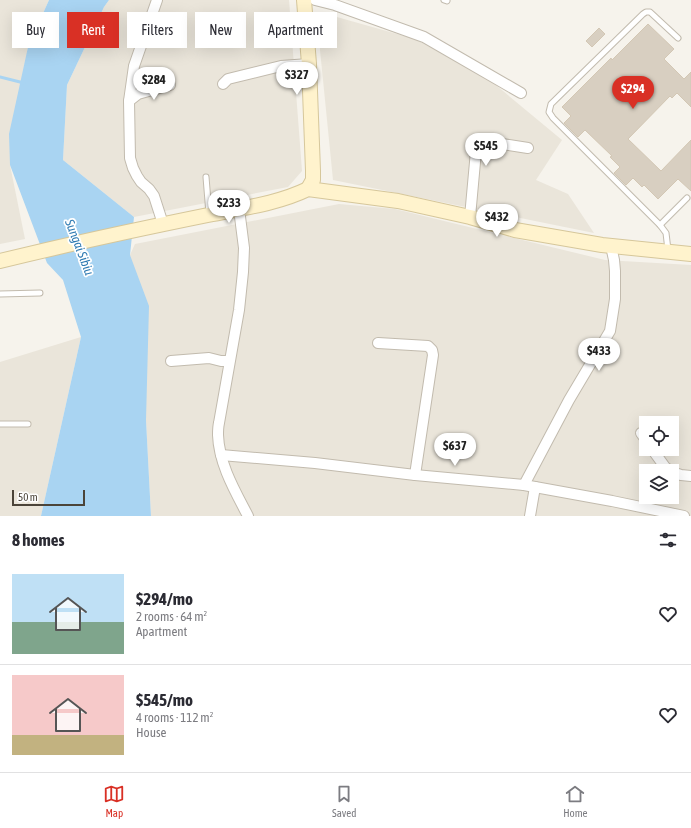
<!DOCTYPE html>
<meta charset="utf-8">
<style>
body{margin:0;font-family:"Asap Condensed",sans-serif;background:#f2f2f3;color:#2b2b33;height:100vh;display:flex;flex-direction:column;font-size:15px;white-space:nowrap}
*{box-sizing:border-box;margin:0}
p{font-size:13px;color:#7c7c81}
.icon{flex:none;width:22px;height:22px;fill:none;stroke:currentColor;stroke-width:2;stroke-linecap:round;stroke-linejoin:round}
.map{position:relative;height:516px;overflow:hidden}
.details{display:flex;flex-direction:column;background:#fff;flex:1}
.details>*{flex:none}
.hud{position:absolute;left:12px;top:12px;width:400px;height:36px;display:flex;gap:8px}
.fabs{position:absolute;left:639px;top:416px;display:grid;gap:8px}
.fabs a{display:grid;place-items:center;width:40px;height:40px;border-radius:0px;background:#fff;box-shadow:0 4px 16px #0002;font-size:20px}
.scale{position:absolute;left:12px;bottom:10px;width:73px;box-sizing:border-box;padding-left:4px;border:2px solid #4b4439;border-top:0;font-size:11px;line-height:14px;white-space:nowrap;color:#4b4439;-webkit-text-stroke:3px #fff;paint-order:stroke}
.price{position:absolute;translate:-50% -34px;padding:0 9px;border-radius:14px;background:#fff;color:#222;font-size:13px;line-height:26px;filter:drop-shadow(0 1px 2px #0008)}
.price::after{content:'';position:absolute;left:50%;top:24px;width:12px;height:9px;margin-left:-6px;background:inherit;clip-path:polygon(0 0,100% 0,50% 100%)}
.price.current{background:#d93025;color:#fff}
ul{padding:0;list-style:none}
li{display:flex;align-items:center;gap:12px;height:100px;padding:0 12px}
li+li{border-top:1px solid #e1e1e2}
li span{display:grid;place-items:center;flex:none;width:112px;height:80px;border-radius:0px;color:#555}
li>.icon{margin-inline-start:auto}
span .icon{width:48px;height:48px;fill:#fffc;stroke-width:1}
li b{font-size:17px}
h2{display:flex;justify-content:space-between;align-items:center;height:48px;padding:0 12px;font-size:17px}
.pill{padding:0 14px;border-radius:0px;background:#fff;box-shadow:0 4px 16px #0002;font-size:14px;line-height:36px}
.pill.current{background:#d93025;color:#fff}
.tab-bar{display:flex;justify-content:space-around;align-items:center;height:56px;border-top:1px solid #e1e1e2;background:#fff;font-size:11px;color:#7c7c81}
.tab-bar a{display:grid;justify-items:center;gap:2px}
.tab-bar .current{color:#d93025}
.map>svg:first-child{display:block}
</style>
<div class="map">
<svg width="691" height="516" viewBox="0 0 691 516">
<rect width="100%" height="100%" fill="#f6f3ec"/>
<g fill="#eae5da" fill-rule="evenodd">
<path d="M0 0H49L28 47 10 165 25 239 0 244Z"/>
<path d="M109 0H289L302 171 288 187 134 217 63 160 67 85 104 7Z"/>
<path d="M319 12 415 39 491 81 562 140 536 180 568 194 594 233 333 180 320 50Z"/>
<path d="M339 204 395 209 605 260 691 265V516H151L146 420 130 255 135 244ZM646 423H672V449H646ZM646 471H672V497H646Z"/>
<path d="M81 337 41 516H0V362Z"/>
</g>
<path fill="#a9d4f2" d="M49 0H109L104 7 67 85 63 160 134 217 130 255 149 306 146 420 151 516H41L81 337 63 280 47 263 10 165 9 134 28 47Z"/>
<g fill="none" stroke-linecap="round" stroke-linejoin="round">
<path stroke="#a9d4f2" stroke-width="3" d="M0 77 24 83"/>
</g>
<g fill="#d8cfc1" stroke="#d3c7b4">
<path d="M648 24 674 49 664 59 684 79 691 72V107L677 93 672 98 670 96 628 139 661 171 691 140V191L678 179 658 199 644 185 642 187 633 178 626 185 614 173 620 167 610 157 612 156 585 130 578 137 564 123 571 116 562 107 611 58 612 60Z"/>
<path d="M599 28 605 34 592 47 586 41Z"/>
</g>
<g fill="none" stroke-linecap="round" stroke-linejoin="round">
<g stroke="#c2bbae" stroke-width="7">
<g id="lane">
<path d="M444 0 447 1"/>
<path d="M206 177 209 214"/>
<path d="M660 225 687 198"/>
<path d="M668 250 666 233 660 225 553 118 549 112 551 104 643 14 646 12H650L678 38"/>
<path d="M0 294 40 293"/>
<path d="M0 424H28"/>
</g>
</g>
<g stroke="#c2bbae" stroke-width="12">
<g id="street">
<path d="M157 0 134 66 129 101 130 158 133 168 137 176 141 182 149 189 154 196 163 224"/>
<path d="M315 0 335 5 424 37 521 93"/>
<path d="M223 84 228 79 232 78 281 66 309 64"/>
<path d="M129 101 138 94 170 85"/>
<path d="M239 209 244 248 243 272 239 310 219 423C218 427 218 431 218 435 219 464 235 491 248 516"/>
<path d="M470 217 476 151 480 147 496 143 528 148"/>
<path d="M378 343 428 346 432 350 433 355 415 475"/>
<path d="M171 361 209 358 221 361H229"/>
<path d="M641 433 646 440"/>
<path d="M652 449 665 467 670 471"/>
<path d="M221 455 315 463 415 475 524 485 612 501 684 516"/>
<path d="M672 472 681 475 691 476"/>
<path d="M524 485 569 400 610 331 615 299V271L614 260 611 246"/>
<path d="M530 516 535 487"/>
</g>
</g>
<g stroke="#d6c79b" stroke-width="16">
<g id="secondary">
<path d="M304 0 309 64 313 171V180L308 189"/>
<path d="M0 261C69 244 139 229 208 215 242 208 277 204 308 189L398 201 470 217 515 230 602 245 691 254"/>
</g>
</g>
<use href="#lane" stroke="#fff" stroke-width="5"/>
<use href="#street" stroke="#fff" stroke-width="10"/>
<use href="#secondary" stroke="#fff3cd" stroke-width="14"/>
</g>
<g text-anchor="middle" stroke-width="3.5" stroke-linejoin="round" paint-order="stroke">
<g font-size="13" font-style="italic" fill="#2e7ab2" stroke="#fff">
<text transform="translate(80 247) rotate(69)" y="5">Sungai Sibiu</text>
</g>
</g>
</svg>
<div class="fabs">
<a><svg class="icon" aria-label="locate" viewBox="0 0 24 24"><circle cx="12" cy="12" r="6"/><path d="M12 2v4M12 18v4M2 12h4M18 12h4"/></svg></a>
<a><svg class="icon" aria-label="layers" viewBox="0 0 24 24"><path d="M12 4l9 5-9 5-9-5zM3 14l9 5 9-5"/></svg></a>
</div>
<div class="scale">50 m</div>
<b class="price" style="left:297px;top:96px">$327</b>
<b class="price" style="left:154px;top:101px">$284</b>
<b class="price current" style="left:633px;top:110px">$294</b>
<b class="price" style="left:486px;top:167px">$545</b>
<b class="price" style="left:229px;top:224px">$233</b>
<b class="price" style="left:497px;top:238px">$432</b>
<b class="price" style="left:599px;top:372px">$433</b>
<b class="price" style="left:455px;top:467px">$637</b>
<div class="hud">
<a class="pill">Buy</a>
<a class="pill current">Rent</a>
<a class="pill">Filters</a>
<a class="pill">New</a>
<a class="pill">Apartment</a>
</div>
</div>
<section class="details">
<h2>8 homes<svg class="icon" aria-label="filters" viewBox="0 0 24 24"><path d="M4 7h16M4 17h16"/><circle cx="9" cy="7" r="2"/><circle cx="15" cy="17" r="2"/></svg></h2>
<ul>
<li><span style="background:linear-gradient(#bfe0f5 60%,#7fa58c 0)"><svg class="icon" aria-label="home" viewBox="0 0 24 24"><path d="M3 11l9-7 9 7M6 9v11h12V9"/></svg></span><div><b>$294/mo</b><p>2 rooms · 64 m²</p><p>Apartment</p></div><svg class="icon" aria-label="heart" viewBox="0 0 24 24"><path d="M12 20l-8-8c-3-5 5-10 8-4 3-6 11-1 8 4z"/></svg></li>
<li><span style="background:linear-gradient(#f6c9c9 75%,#c2b280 0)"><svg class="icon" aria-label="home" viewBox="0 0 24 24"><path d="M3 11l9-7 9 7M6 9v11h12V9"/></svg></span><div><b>$545/mo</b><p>4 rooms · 112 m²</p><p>House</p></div><svg class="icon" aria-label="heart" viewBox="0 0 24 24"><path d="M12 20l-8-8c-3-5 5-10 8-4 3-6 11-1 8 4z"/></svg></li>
</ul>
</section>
<nav class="tab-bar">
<a class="current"><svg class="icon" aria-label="map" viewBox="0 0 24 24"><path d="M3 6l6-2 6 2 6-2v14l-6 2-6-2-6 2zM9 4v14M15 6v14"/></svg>Map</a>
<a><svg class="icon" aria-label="saved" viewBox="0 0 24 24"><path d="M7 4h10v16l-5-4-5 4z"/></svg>Saved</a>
<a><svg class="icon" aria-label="home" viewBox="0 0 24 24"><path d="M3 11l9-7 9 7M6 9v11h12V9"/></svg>Home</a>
</nav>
